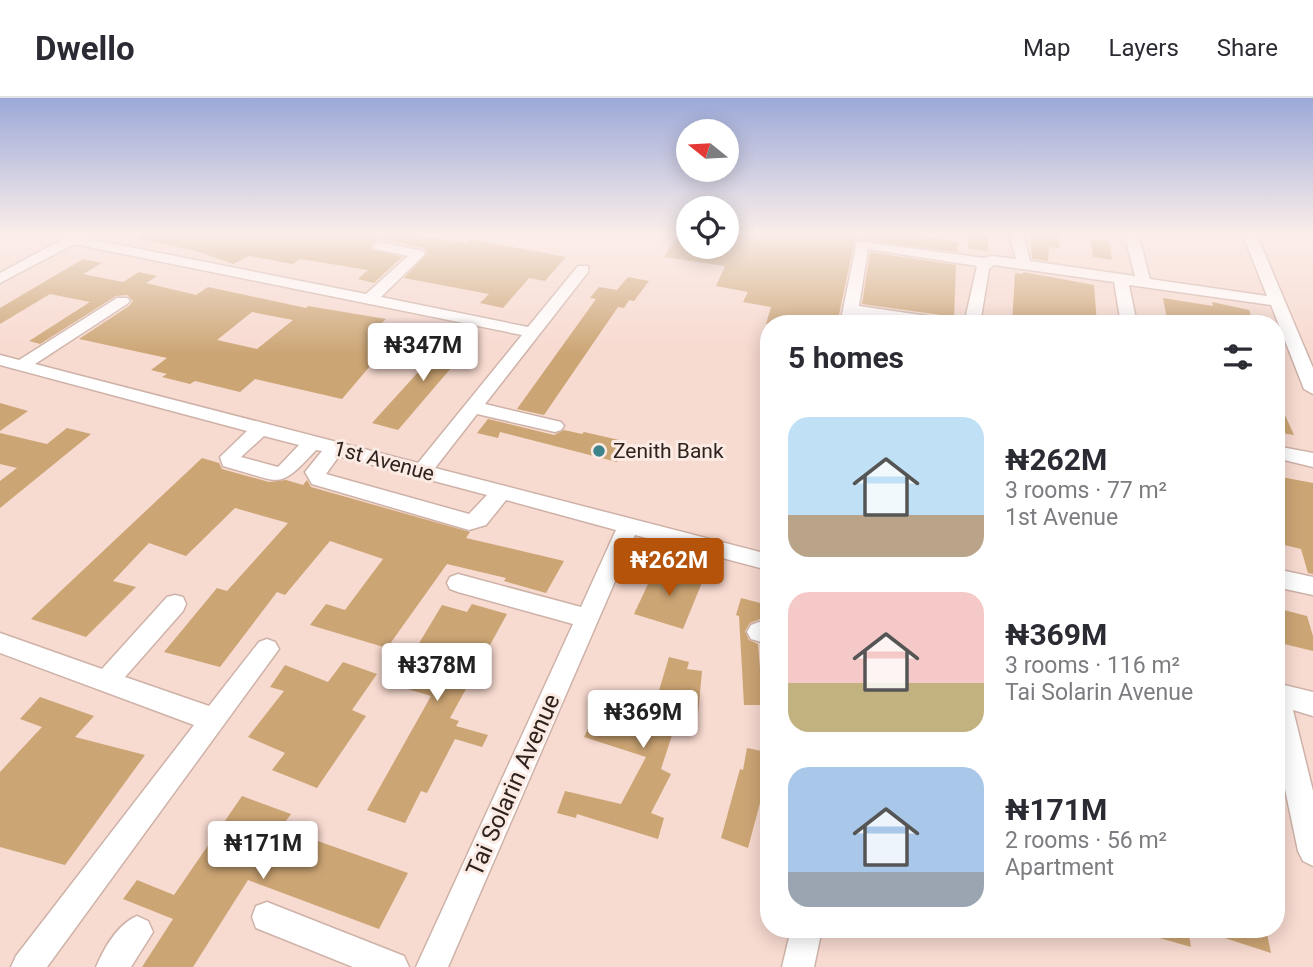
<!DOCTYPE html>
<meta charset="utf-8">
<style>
body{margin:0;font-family:Roboto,sans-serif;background:#f7f7f7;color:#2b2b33;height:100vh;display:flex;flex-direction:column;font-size:26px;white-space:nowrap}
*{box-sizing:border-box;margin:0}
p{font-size:23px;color:#7c7c81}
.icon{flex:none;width:38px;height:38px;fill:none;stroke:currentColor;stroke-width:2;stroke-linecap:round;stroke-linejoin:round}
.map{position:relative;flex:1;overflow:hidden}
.side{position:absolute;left:760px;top:217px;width:525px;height:623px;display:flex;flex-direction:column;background:#fff;border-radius:28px;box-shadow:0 4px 18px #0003}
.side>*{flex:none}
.needle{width:46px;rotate:288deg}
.tools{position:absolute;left:676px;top:21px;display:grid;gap:14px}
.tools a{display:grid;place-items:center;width:63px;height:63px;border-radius:50%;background:#fff;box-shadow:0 4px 18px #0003;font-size:35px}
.price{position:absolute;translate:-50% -60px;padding:0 16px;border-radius:7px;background:#fff;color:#222;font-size:23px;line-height:46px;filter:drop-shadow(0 2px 4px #0008)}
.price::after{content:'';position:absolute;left:50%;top:42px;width:21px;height:16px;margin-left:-10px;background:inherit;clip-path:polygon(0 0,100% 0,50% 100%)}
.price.on{background:#b45309;color:#fff}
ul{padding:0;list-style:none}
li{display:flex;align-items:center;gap:21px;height:175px;padding:0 28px}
li span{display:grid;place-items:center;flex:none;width:196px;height:140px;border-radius:21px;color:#555}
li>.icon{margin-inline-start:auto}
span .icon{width:84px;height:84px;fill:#fffc;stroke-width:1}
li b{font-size:30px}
h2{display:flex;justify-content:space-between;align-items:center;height:84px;padding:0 28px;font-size:30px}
header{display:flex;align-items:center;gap:42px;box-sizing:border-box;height:98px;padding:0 35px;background:#fff;border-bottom:2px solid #e1e1e2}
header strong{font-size:33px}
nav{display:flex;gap:38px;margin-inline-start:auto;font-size:24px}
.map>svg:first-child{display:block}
</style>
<header>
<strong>Dwello</strong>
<nav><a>Map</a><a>Layers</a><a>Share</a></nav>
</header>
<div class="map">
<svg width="1313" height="869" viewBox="0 0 1313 869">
<rect width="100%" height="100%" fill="#f7dad0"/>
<g fill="#cca574" fill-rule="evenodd">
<path d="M140 135H397L466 145 470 141 566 159 545 183 529 180 503 210 480 205 489 196 404 180 427 155 424 150 381 141 370 147 373 152 402 159 374 185 358 181 368 172 300 161 293 166 249 158 233 166 196 153 139 141Z"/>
<path d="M726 135H906L958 144 957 154 855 141 837 226H766L771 209 743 204 748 194 716 188 725 168 664 159 675 141 688 143V149H726Z"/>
<path d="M969 135H988V153L968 150Z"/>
<path d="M1030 135H1058L1059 150 1049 149 1048 163 1032 161Z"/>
<path d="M1091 141 1109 143 1112 162 1093 159Z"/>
<path d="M870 154 956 167 954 222 948 218 862 206Z"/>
<path d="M83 161 102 165 83 176 123 184 139 174 157 178 146 185 196 197 208 189 306 210 308 208 386 221 372 234 401 240 386 255 382 254 342 301 255 281 240 294 195 283 190 286 162 279 167 276 151 272 167 260 79 241 129 208 133 203 127 197 116 198 40 246 29 243 90 204 50 196 0 226V210ZM252 214 293 222 257 251 217 242Z"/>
<path d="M1023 174 1094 187 1097 226H1012L1015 175 1023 176Z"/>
<path d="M628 179 649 183 634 203 629 202 624 210 618 209 544 317 517 311 596 201 590 200 599 189 617 192Z"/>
<path d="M1163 200 1213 208 1212 204 1249 212 1254 226H1168Z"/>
<path d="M451 238 475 242 398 332 372 325Z"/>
<path d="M1276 297 1294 337 1276 334Z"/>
<path d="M0 305 28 313 0 333Z"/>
<path d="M488 321 554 337 564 332 582 336 584 334 628 344 617 364 500 334 498 340 477 335Z"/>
<path d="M67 330 91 336 0 410V383L17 370 0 366V335L47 346Z"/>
<path d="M202 360 219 365 222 371 269 384 286 382 303 387 307 382 311 389 470 434 466 440 564 463 546 495 504 483 506 480 447 466 387 550 310 527 326 506 345 512 383 461 330 443 285 497 277 494 220 569 164 554 217 490 227 493 288 425 235 410 186 458 149 445 113 483 136 489 86 539 31 521Z"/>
<path d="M1276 378 1313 385V476L1308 475 1301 451 1276 445Z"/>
<path d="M656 469 703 482 683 531 634 516Z"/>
<path d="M741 500 768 507V523L760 521 750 525 745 533 749 542 758 546 763 607H744L739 518 736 517Z"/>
<path d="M472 506 507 516 450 620 459 623 456 628 488 637 482 649 455 641 427 695 421 693 405 725 367 712 431 598 394 587 442 507 467 514Z"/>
<path d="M1276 510 1307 518 1313 538V553L1276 544Z"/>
<path d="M669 559 689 564 687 571 702 573 698 617 694 635 674 631 661 671 671 676 651 715 664 720 658 741 577 716 576 720 557 715 565 693 621 706 646 659 584 639 591 624 607 629 617 598 655 606Z"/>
<path d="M343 564 377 576 352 612 366 618 317 690 272 672 285 655 248 639 284 593 270 589 285 567 328 584Z"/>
<path d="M40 599 94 618 75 639 145 657 65 767 0 749V674L42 629 20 621Z"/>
<path d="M747 650 767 654 762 679 768 681V708L760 705 748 750 721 740 740 671 743 672Z"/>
<path d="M242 698 291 716 281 730 408 775 379 831 248 782 193 869H142L173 821 123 801 137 782 174 797Z"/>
<path d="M1142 831H1188L1191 849 1142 835Z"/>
<path d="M1207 831H1266L1271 855 1206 834Z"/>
</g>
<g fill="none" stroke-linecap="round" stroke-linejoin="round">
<g stroke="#ceb2a8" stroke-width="3">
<g id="minor">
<path d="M74 135H90L85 140 366 196 408 158 375 151 373 148 380 144 423 153 425 156 381 199 528 229 578 168H588V174L485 306 561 324 564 328 561 332 555 334 477 316 435 370 768 456V472L635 437 448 869H416L573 526 458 494 450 491 447 485 450 479 458 476 581 509 616 432 506 402 486 427 469 432 312 386 305 374 322 353 316 352C278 393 282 384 230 370L223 368 220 359 247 333 0 267V257L19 262 117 200H127L130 203 127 206 35 266 418 365 522 237 74 146 0 185V175ZM264 338 299 347 278 369 241 359ZM339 358 487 397 469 416 326 376Z"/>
<path d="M1009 135H1023L1030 163 1135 178 1124 135H1138L1150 181 1267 198 1242 135H1256L1313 270V296L1304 291 1271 207 1129 187 1137 226H1121L1114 184 994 167 989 171 980 226H964L977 168 868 151 859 208 948 221 956 226H916L857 217 856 226H840L857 143 984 160 992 158 1016 161Z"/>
<path d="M1276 348 1313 355V369L1276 360Z"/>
<path d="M1276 471 1313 479V497L1276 489Z"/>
<path d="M175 497 183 499 186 506 183 513 125 579 209 608 259 544 267 541 275 544 279 551 47 869H11L16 858 194 627 0 555V535L102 571 167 499Z"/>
<path d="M759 524 768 526V546L751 541 747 534 751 527Z"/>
<path d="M1276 585 1313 594V618L1293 612 1313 693V768L1303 763 1298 753 1276 648Z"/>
<path d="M267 804 404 858 409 869H353L256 830 252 819 256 808Z"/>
<path d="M137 818 148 823 153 834 131 869H96C104 850 118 826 137 818Z"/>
<path d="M791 831H822L814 869H782Z"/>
</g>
</g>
<use href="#minor" fill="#fff" fill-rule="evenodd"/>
</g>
<linearGradient id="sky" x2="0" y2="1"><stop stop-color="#9ca9d8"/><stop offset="0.53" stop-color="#fbeeea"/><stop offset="1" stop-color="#fbeeea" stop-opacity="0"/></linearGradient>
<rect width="1313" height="256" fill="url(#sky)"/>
<circle fill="#3d848c" stroke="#fceae4" stroke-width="2.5" cx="599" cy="353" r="7"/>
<g text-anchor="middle" stroke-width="6" stroke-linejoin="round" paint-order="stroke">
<g font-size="21" fill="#2e231f" stroke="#fceae4" text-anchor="start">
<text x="613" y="360">Zenith Bank</text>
</g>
<g font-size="21" fill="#2e231f" stroke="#fceae4">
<text transform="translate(384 363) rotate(15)" y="7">1st Avenue</text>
</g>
<g font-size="24" fill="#2e231f" stroke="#fceae4">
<text transform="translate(513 687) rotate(-66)" y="8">Tai Solarin Avenue</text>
</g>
</g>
</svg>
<div class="tools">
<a><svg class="needle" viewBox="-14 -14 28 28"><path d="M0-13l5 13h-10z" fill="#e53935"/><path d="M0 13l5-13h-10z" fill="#7c7c81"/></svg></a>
<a><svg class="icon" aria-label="locate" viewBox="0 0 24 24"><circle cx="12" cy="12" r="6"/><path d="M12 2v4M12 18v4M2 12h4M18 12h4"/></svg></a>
</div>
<b class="price" style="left:423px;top:285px">₦347M</b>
<b class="price on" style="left:669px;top:500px">₦262M</b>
<b class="price" style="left:437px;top:605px">₦378M</b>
<b class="price" style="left:643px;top:652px">₦369M</b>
<b class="price" style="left:263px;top:783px">₦171M</b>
<section class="side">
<h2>5 homes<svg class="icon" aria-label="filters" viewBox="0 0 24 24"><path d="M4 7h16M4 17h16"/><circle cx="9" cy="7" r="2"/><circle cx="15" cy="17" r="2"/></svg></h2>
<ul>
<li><span style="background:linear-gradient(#bfe0f5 70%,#b9a48a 0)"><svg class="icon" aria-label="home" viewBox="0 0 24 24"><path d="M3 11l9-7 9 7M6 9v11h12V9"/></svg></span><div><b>₦262M</b><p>3 rooms · 77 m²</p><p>1st Avenue</p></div></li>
<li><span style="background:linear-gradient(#f6c9c9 65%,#c2b280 0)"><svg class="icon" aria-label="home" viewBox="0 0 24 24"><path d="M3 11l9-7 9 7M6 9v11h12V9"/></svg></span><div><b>₦369M</b><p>3 rooms · 116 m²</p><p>Tai Solarin Avenue</p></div></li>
<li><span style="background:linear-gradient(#a9c7e8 75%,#9aa5b1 0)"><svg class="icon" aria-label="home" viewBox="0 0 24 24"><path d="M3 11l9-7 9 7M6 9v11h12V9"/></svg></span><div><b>₦171M</b><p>2 rooms · 56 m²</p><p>Apartment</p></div></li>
</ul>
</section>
</div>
